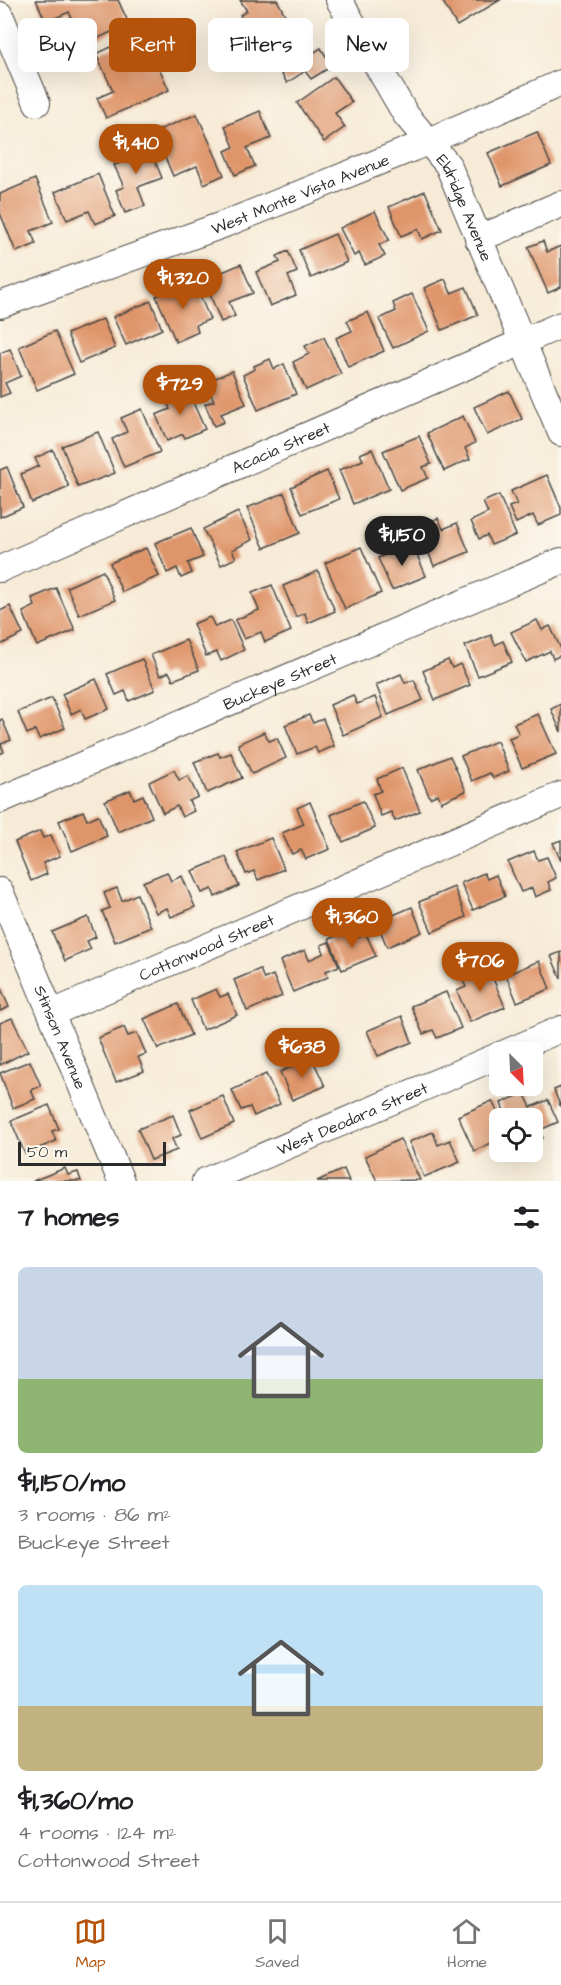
<!DOCTYPE html>
<meta charset="utf-8">
<style>
body{margin:0;font-family:"Architects Daughter",sans-serif;background:#f6f6f6;color:#202124;height:100vh;display:flex;flex-direction:column;font-size:22px;white-space:nowrap}
*{box-sizing:border-box;margin:0}
p{font-size:20px;color:#757577}
.icon{flex:none;width:33px;height:33px;fill:none;stroke:currentColor;stroke-width:2;stroke-linecap:round;stroke-linejoin:round}
.map{position:relative;height:1181px;overflow:hidden}
.sheet{display:flex;flex-direction:column;background:#fff;flex:1}
.sheet>*{flex:none}
.top-card{position:absolute;left:18px;top:18px;width:525px;height:54px;display:flex;gap:12px}
.needle{width:39px;rotate:156deg}
.tools{position:absolute;left:489px;top:1042px;display:grid;gap:12px}
.tools a{display:grid;place-items:center;width:54px;height:54px;border-radius:9px;background:#fff;box-shadow:0 6px 24px #0002;font-size:30px}
.scale{position:absolute;left:18px;bottom:15px;width:148px;box-sizing:border-box;padding-left:6px;border:3px solid #2b2b2b;border-top:0;font-size:16px;line-height:21px;white-space:nowrap;color:#2b2b2b;-webkit-text-stroke:4px #fbf7ec;paint-order:stroke}
.price{position:absolute;translate:-50% -51px;padding:0 14px;border-radius:21px;background:#b45309;color:#fff;font-size:20px;line-height:39px;filter:drop-shadow(0 2px 3px #0008)}
.price::after{content:'';position:absolute;left:50%;top:36px;width:18px;height:14px;margin-left:-9px;background:inherit;clip-path:polygon(0 0,100% 0,50% 100%)}
.price.on{background:#222;color:#fff}
ul{padding:0;list-style:none}
li{display:grid;align-content:center;gap:12px;height:318px;padding:0 18px}
li span{display:grid;place-items:center;height:186px;border-radius:9px;color:#555}
li>.icon{margin-inline-start:auto}
span .icon{width:108px;height:108px;fill:#fffc;stroke-width:1}
li b{font-size:26px}
h2{display:flex;justify-content:space-between;align-items:center;height:72px;padding:0 18px;font-size:26px}
.tag{padding:0 21px;border-radius:9px;background:#fff;box-shadow:0 6px 24px #0002;font-size:21px;line-height:54px}
.tag.on{background:#b45309;color:#fff}
.tabs{display:flex;justify-content:space-around;align-items:center;height:84px;border-top:2px solid #e0e0e0;background:#fff;font-size:16px;color:#757577}
.tabs a{display:grid;justify-items:center;gap:3px}
.tabs .on{color:#b45309}
.map>svg:first-child{display:block}
</style>
<div class="map">
<svg width="561" height="1181" viewBox="0 0 561 1181">
<rect width="100%" height="100%" fill="#fbf7ec"/>
<filter id="ink" filterUnits="userSpaceOnUse"><feTurbulence type="fractalNoise" baseFrequency=".0167" numOctaves="2"/><feDisplacementMap in="SourceGraphic" scale="12" xChannelSelector="R" yChannelSelector="G"/><feConvolveMatrix kernelMatrix="1 2 1 2 8 2 1 2 1" color-interpolation-filters="sRGB"/></filter>
<filter id="wash" filterUnits="userSpaceOnUse"><feTurbulence type="fractalNoise" baseFrequency=".008" numOctaves="4" result="noise"/><feDisplacementMap in="SourceGraphic" scale="24" xChannelSelector="R" yChannelSelector="G"/><feGaussianBlur stdDeviation="1.35" result="paint"/><feColorMatrix in="noise" values="0 0 0 0 0 0 0 0 0 0 0 0 0 0 0 0 0 1.4 0 .05"/><feComposite in="paint" operator="in"/></filter>
<g filter="url(#wash)">
<rect width="100%" height="100%" fill="#f7ebd7"/>
<g id="blocks">
<g fill="#df956a">
<path d="M36 0H118L129 24 83 45 69 12 46 22Z"/>
<path d="M240 0H277L290 24 263 39 254 23 247 27 240 15 247 11Z"/>
<path d="M442 0H500L457 26Z"/>
<path d="M143 32 169 90 106 118 97 98 113 91 96 54Z"/>
<path d="M291 36 305 58 321 48 332 66 311 79 305 71 287 83 267 51Z"/>
<path d="M334 77 352 102 335 113 345 127 324 142 297 103Z"/>
<path d="M260 111 271 138 247 148 255 166 235 175 225 151 234 147 225 126Z"/>
<path d="M197 114 224 175 204 184 197 166 173 176 154 132Z"/>
<path d="M537 132 551 165 502 186 488 153Z"/>
<path d="M147 141 162 178 138 187 145 206 125 213 116 190 124 187 114 165 126 161 122 151Z"/>
<path d="M98 174 115 216 95 224 89 211 67 220 55 192Z"/>
<path d="M35 179 53 222 31 231 36 244 16 252 0 213V194Z"/>
<path d="M425 191 442 230 422 239 418 229 401 236 389 207Z"/>
<path d="M375 211 389 240 379 245 385 256 365 265 359 253 354 256 340 228Z"/>
<path d="M335 234 347 262 311 278 299 250Z"/>
<path d="M543 241 547 252 561 246V287L548 293 528 247Z"/>
<path d="M288 251 297 272 288 276 296 295 270 306 256 272 280 262 277 256Z"/>
<path d="M241 264 253 293 229 302 235 316 221 322 204 280Z"/>
<path d="M445 279 451 293 466 287 478 315 442 330 424 288Z"/>
<path d="M193 280 210 319 196 325 198 332 176 342 156 296Z"/>
<path d="M412 294 429 331 393 348 379 319 396 311 393 303Z"/>
<path d="M151 301 162 329 126 345 113 317Z"/>
<path d="M368 312 384 351 348 367 336 338 352 331 347 321Z"/>
<path d="M103 319 115 348 79 363 67 334Z"/>
<path d="M55 331 74 374 37 390 19 347Z"/>
<path d="M324 337 341 374 306 390 293 362 309 354 305 346Z"/>
<path d="M10 349 21 376 5 383 10 393 0 397V353Z"/>
<path d="M270 359 274 369 284 364 296 394 258 410 243 375 255 369 254 366Z"/>
<path d="M232 371 246 404 221 414 224 422 214 426 205 404 214 401 206 382Z"/>
<path d="M186 387 205 429 185 438 183 434 167 441 156 415 170 409 164 396Z"/>
<path d="M509 391 522 419 487 435 474 407Z"/>
<path d="M142 409 160 452 124 467 112 439 127 432 121 418Z"/>
<path d="M463 416 475 443 465 448 470 459 444 471 427 433Z"/>
<path d="M98 432 115 473 78 487 62 446Z"/>
<path d="M419 436 431 464 423 467 428 478 400 490 383 451Z"/>
<path d="M372 449 389 489 353 504 339 470 363 460 360 454Z"/>
<path d="M53 450 69 487 32 503 21 474 39 466 35 458Z"/>
<path d="M7 467 23 507 0 517V470Z"/>
<path d="M327 471 339 499 302 514 291 487Z"/>
<path d="M547 475 561 508V515L538 525 533 515 516 523 509 507 517 504 511 491Z"/>
<path d="M284 493 300 533 264 548 247 508Z"/>
<path d="M499 495 516 535 491 545 487 535 479 539 471 521 488 513 483 502Z"/>
<path d="M238 512 252 540 232 550 236 558 221 565 203 529Z"/>
<path d="M438 518 443 529 457 523 469 552 434 566 423 539 432 535 427 523Z"/>
<path d="M191 528 203 557 188 563 192 573 181 578 177 568 167 573 155 543Z"/>
<path d="M412 543 426 576 392 590 378 558Z"/>
<path d="M361 547 381 593 345 609 325 563Z"/>
<path d="M146 548 159 576 122 592 110 563Z"/>
<path d="M103 571 115 600 79 615 67 587Z"/>
<path d="M318 571 335 611 308 623 305 613 296 617 283 586Z"/>
<path d="M272 585 291 631 265 642 261 632 244 639 235 620 259 610 252 593Z"/>
<path d="M56 588 75 630 37 646 23 612 35 606 32 598Z"/>
<path d="M10 606 23 634 0 645V611Z"/>
<path d="M210 617 215 627 231 620 244 650 221 661 217 652 206 656 193 624Z"/>
<path d="M537 620 542 630 550 626 561 649V655L553 659 550 651 526 662 511 632Z"/>
<path d="M491 635 495 645 503 641 512 662 478 676 465 646Z"/>
<path d="M186 640 199 670 173 680 169 672 160 676 151 655Z"/>
<path d="M142 659 155 690 129 701 125 691 116 695 107 674Z"/>
<path d="M448 660 452 668 460 664 470 685 435 700 423 671Z"/>
<path d="M401 674 405 683 414 680 423 700 388 715 376 685Z"/>
<path d="M96 679 109 709 85 719 81 709 71 714 62 694Z"/>
<path d="M353 695 357 704 375 697 383 717 343 735 330 705Z"/>
<path d="M52 698 65 728 39 739 35 730 27 734 18 712Z"/>
<path d="M561 704V732L551 709Z"/>
<path d="M538 714 556 754 522 768 509 738 519 734 514 724Z"/>
<path d="M309 715 313 723 323 719 334 746 318 753 315 747 297 754 285 725Z"/>
<path d="M2 719 11 740 1 744 4 752 0 754V720Z"/>
<path d="M264 732 269 741 277 738 286 758 252 774 238 744Z"/>
<path d="M497 741 509 771 493 778 490 773 472 781 461 756Z"/>
<path d="M218 753 220 757 231 753 242 778 207 793 194 762Z"/>
<path d="M450 756 466 791 441 802 438 794 430 798 418 770Z"/>
<path d="M402 768 420 811 395 821 391 812 381 816 373 794 381 791 377 779Z"/>
<path d="M174 770 179 780 188 776 198 797 189 801 194 811 182 817 177 806 163 813 149 782Z"/>
<path d="M130 790 134 799 143 795 152 817 118 832 105 801Z"/>
<path d="M363 801 375 828 343 842 331 815Z"/>
<path d="M310 802 330 849 306 859 301 850 292 854 282 833 304 824 297 808Z"/>
<path d="M83 811 87 820 98 815 107 836 72 851 59 821Z"/>
<path d="M40 831 43 838 51 835 60 856 43 863 47 874 31 881 15 842Z"/>
<path d="M271 838 284 869 258 880 254 871 246 874 237 852Z"/>
<path d="M561 840V861L553 843Z"/>
<path d="M534 851 538 860 547 857 556 878 548 882 551 890 535 897 532 888 521 892 508 862Z"/>
<path d="M226 857 239 886 215 897 212 889 202 893 192 871Z"/>
<path d="M167 872 171 881 182 876 195 907 171 917 167 908 156 913 143 882Z"/>
<path d="M484 873 487 879 496 875 505 896 473 910 461 883Z"/>
<path d="M454 887 466 917 432 932 419 902Z"/>
<path d="M117 888 122 901 137 894 151 927 115 942 102 911 110 908 104 893Z"/>
<path d="M412 907 422 932 387 947 377 922Z"/>
<path d="M88 917 96 937 87 941 91 949 65 961 52 932Z"/>
<path d="M354 929 357 938 366 934 376 956 342 970 329 939Z"/>
<path d="M329 942 339 966 326 971 328 977 293 992 280 961 305 950 309 960 324 953 321 945Z"/>
<path d="M561 952V979L551 956Z"/>
<path d="M539 961 550 989 517 1002 506 975Z"/>
<path d="M486 962 505 1007 470 1022 457 991 466 987 459 973Z"/>
<path d="M260 969 264 979 273 975 282 996 247 1011 234 980Z"/>
<path d="M0 986 9 1007 0 1011Z"/>
<path d="M216 989 220 997 228 994 237 1015 203 1030 191 1000Z"/>
<path d="M446 992 461 1028 437 1038 433 1030 423 1034 411 1006Z"/>
<path d="M178 1004 191 1035 158 1049 144 1019Z"/>
<path d="M402 1016 412 1042 378 1056 367 1031Z"/>
<path d="M12 1018 28 1051 0 1065V1023Z"/>
<path d="M124 1027 128 1036 137 1033 146 1054 138 1057 144 1071 116 1082 98 1038Z"/>
<path d="M312 1058 325 1086 292 1100 280 1072Z"/>
<path d="M30 1061 41 1086 31 1090 35 1099 13 1108 0 1073Z"/>
<path d="M266 1074 280 1104 254 1116 250 1107 241 1110 232 1090Z"/>
<path d="M561 1087V1108L554 1090Z"/>
<path d="M524 1093 531 1107 548 1100 558 1122 540 1130 543 1138 532 1143V1119H507L501 1103Z"/>
<path d="M223 1096 234 1124 202 1138 190 1110Z"/>
<path d="M492 1101 501 1119 500 1139 474 1151 458 1116Z"/>
<path d="M49 1105 59 1129 52 1131 56 1141 25 1154 11 1121Z"/>
<path d="M173 1115 181 1135 172 1139 177 1150 151 1160 138 1129Z"/>
<path d="M433 1132 438 1145 450 1140 460 1162 424 1177 409 1142Z"/>
<path d="M400 1139 420 1180 377 1181 365 1156Z"/>
<path d="M65 1168 68 1175 78 1172 81 1181H33Z"/>
<path d="M344 1169 349 1181H317Z"/>
</g>
</g>
</g>
<g filter="url(#ink)">
<use href="#blocks" fill-opacity="0" stroke="#4a4845" stroke-width="1.5"/>
<g fill="none" stroke-linecap="round" stroke-linejoin="round">
<g stroke="#4a4845" stroke-width="28">
<g id="minor">
<path id="s1" d="M339 0 406 115 448 165 561 433"/>
<path d="M0 15 37 103"/>
<path d="M478 239 561 204"/>
<path id="s2" d="M0 305 225 224 413 148 561 83"/>
<path id="s3" d="M0 569 561 325"/>
<path id="s4" d="M0 800 561 561"/>
<path id="s5" d="M0 891 121 1181"/>
<path id="s6" d="M52 1013 561 795"/>
<path d="M505 1053 561 1029"/>
<path id="s7" d="M205 1181 500 1055"/>
</g>
</g>
<use href="#minor" stroke="#fff" stroke-width="26"/>
</g>
</g>
<g text-anchor="middle" stroke-width="5" stroke-linejoin="round" paint-order="stroke">
<g font-size="16" fill="#2b2b2b" stroke="#fbf7ec">
<text dy="6" stroke="none"><textPath href="#s2" startOffset="320">West Monte Vista Avenue</textPath></text>
<text dy="6" stroke="none"><textPath href="#s1" startOffset="244">Eldridge Avenue</textPath></text>
<text dy="6" stroke="none"><textPath href="#s3" startOffset="306">Acacia Street</textPath></text>
<text dy="6" stroke="none"><textPath href="#s4" startOffset="304">Buckeye Street</textPath></text>
<text dy="6" stroke="none"><textPath href="#s6" startOffset="168">Cottonwood Street</textPath></text>
<text dy="6" stroke="none"><textPath href="#s5" startOffset="158">Stinson Avenue</textPath></text>
<text dy="6" stroke="none"><textPath href="#s7" startOffset="160">West Deodara Street</textPath></text>
</g>
</g>
</svg>
<div class="tools">
<a><svg class="needle" viewBox="-14 -14 28 28"><path d="M0-13l5 13h-10z" fill="#e53935"/><path d="M0 13l5-13h-10z" fill="#757577"/></svg></a>
<a><svg class="icon" aria-label="locate" viewBox="0 0 24 24"><circle cx="12" cy="12" r="6"/><path d="M12 2v4M12 18v4M2 12h4M18 12h4"/></svg></a>
</div>
<div class="scale">50 m</div>
<b class="price" style="left:136px;top:175px">$1,410</b>
<b class="price" style="left:183px;top:310px">$1,320</b>
<b class="price" style="left:180px;top:416px">$729</b>
<b class="price on" style="left:402px;top:567px">$1,150</b>
<b class="price" style="left:352px;top:949px">$1,360</b>
<b class="price" style="left:480px;top:993px">$706</b>
<b class="price" style="left:302px;top:1079px">$638</b>
<div class="top-card">
<a class="tag">Buy</a>
<a class="tag on">Rent</a>
<a class="tag">Filters</a>
<a class="tag">New</a>
</div>
</div>
<section class="sheet">
<h2>7 homes<svg class="icon" aria-label="filters" viewBox="0 0 24 24"><path d="M4 7h16M4 17h16"/><circle cx="9" cy="7" r="2"/><circle cx="15" cy="17" r="2"/></svg></h2>
<ul>
<li><span style="background:linear-gradient(#c9d6e8 60%,#8fb573 0)"><svg class="icon" aria-label="home" viewBox="0 0 24 24"><path d="M3 11l9-7 9 7M6 9v11h12V9"/></svg></span><div><b>$1,150/mo</b><p>3 rooms · 86 m²</p><p>Buckeye Street</p></div></li>
<li><span style="background:linear-gradient(#bfe0f5 65%,#c2b280 0)"><svg class="icon" aria-label="home" viewBox="0 0 24 24"><path d="M3 11l9-7 9 7M6 9v11h12V9"/></svg></span><div><b>$1,360/mo</b><p>4 rooms · 124 m²</p><p>Cottonwood Street</p></div></li>
</ul>
</section>
<nav class="tabs">
<a class="on"><svg class="icon" aria-label="map" viewBox="0 0 24 24"><path d="M3 6l6-2 6 2 6-2v14l-6 2-6-2-6 2zM9 4v14M15 6v14"/></svg>Map</a>
<a><svg class="icon" aria-label="saved" viewBox="0 0 24 24"><path d="M7 4h10v16l-5-4-5 4z"/></svg>Saved</a>
<a><svg class="icon" aria-label="home" viewBox="0 0 24 24"><path d="M3 11l9-7 9 7M6 9v11h12V9"/></svg>Home</a>
</nav>
